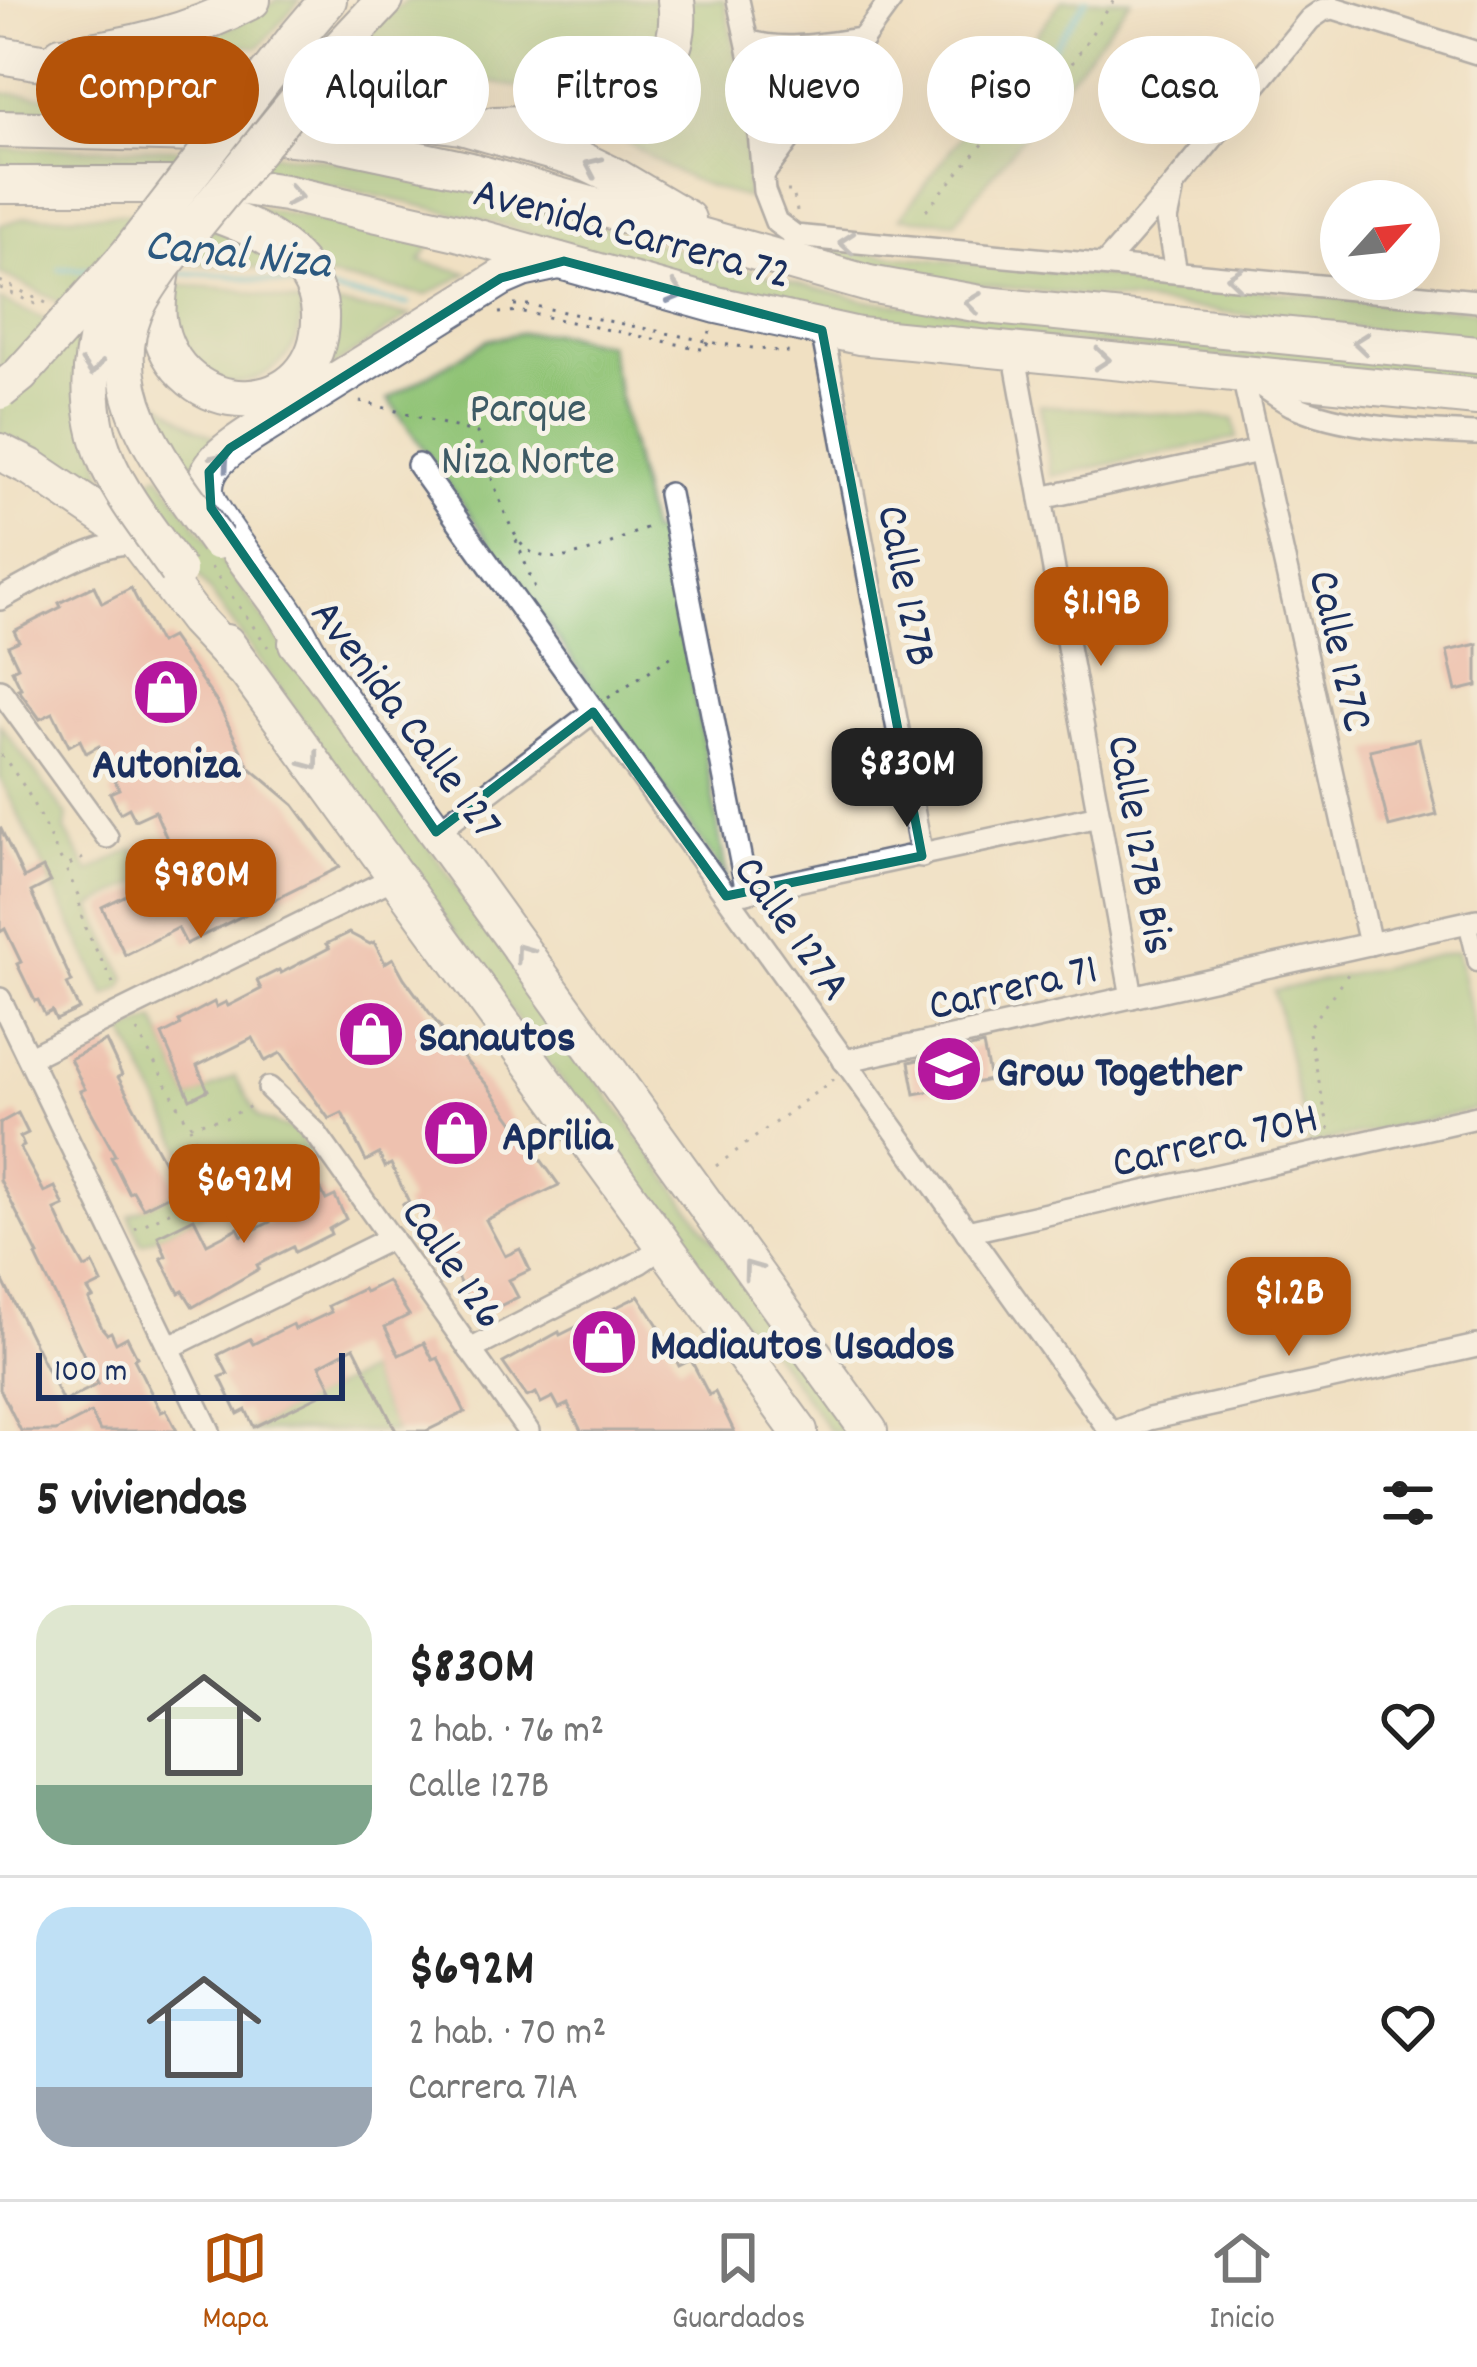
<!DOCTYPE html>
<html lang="es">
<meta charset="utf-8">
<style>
body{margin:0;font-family:Dekko,sans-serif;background:#f2f2f2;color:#222;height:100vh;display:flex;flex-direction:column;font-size:45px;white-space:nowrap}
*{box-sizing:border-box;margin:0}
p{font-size:39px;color:#767676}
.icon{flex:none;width:66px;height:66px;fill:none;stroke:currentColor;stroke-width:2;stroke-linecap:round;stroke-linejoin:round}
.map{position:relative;height:1431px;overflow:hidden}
.details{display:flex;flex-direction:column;background:#fff;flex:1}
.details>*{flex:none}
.top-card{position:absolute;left:36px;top:36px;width:1407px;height:108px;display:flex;gap:24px}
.needle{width:78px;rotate:63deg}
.fabs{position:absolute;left:1320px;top:180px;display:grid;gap:24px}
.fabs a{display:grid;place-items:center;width:120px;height:120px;border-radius:50%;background:#fff;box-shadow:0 12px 48px #0002;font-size:60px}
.scale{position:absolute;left:36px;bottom:30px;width:309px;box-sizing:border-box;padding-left:12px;border:6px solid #1b2f5e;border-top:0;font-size:33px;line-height:42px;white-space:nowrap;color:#1b2f5e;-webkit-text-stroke:9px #f7f3e8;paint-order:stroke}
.price{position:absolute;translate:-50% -102px;padding:0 27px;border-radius:24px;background:#b45309;color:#fff;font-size:39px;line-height:78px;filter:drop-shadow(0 3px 6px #0008)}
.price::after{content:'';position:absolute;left:50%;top:72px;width:36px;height:27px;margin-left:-18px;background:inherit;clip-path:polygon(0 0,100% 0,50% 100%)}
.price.active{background:#222;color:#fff}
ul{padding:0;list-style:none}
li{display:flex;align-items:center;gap:36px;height:300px;padding:0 36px}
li+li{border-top:3px solid #e0e0e0}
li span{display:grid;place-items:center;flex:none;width:336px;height:240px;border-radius:36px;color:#555}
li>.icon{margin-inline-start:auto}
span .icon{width:144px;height:144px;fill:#fffc;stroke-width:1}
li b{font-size:51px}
h2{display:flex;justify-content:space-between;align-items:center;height:144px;padding:0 36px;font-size:51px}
.chip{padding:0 42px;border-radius:54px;background:#fff;box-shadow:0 12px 48px #0002;font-size:42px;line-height:108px}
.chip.active{background:#b45309;color:#fff}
.menu{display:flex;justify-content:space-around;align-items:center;height:168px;border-top:3px solid #e0e0e0;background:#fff;font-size:33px;color:#767676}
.menu a{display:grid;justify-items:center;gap:6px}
.menu .active{color:#b45309}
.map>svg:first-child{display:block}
</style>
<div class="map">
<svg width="1477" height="1431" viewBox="0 0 1477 1431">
<rect width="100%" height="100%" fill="#f7f3e8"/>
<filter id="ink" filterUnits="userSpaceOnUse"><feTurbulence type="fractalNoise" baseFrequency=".00833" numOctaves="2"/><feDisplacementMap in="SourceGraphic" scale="24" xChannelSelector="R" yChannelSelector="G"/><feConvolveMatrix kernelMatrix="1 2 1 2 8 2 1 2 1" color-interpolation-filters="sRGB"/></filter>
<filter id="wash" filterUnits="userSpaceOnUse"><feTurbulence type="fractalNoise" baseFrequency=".004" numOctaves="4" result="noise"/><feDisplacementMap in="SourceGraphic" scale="48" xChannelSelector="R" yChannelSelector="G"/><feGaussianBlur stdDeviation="2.7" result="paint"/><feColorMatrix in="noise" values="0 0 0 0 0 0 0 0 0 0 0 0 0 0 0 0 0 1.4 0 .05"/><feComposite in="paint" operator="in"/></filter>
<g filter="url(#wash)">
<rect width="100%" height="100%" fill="#f0e0c2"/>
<g fill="#8fc375" stroke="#55796a" stroke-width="3">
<path d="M278 0H300L259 47 197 41 235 25Z"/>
<path d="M408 0H665L666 13 647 64 589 100 349 57 368 28Z"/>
<path d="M685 0H724C740 66 748 130 747 198 683 182 655 161 602 125L636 109Z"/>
<path d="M1062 0H1131L955 222 900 218Z"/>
<path d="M0 93 72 98 172 122 0 119Z"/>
<path d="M0 149C115 149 233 144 347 163 525 194 693 261 868 301L1477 367V383L864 322 786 306 495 223 344 188 282 180 0 172Z"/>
<path d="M244 205 432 243 420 261 468 273 426 295 325 276Z"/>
<path d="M140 213 63 304 0 273V225L27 217Z"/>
<path d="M211 229 230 233 292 273 238 266 185 262Z"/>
<path d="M766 244 1477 311V343L1125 300 926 279Z"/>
<path d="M178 285 233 289 302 304C301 316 301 331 296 341 280 373 235 399 203 372 201 370 194 358 193 356 177 331 176 313 178 285Z"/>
<path d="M0 300 77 334 78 378 112 508 0 439Z"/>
<path d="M336 305 410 315 305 385Z"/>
<path d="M520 333H554L608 344 650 533 666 530 727 878 388 399 488 340Z"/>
<path d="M145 391 196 428 224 441 190 483Z"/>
<path d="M1040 405 1234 419 1237 438 1051 476Z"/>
<path d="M159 474 851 1431H830L778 1360 707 1284 136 489Z"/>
<path d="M0 724 67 816 65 830 89 872 133 849 152 875 91 907 126 978 123 987 106 996 0 777Z"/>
<path d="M1457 951 1477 1042V1109L1309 1145 1274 991Z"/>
<path d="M155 1020 190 1099 235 1076 259 1118 296 1131 313 1159 142 1244 129 1215 198 1181 124 1032Z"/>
<path d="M366 1372 396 1431H247Z"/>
</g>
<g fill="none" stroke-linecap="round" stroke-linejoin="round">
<g stroke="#53bcd0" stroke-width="6">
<path d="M1036 72 1086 0"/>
<path d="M60 269 94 270"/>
<path d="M174 273 227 275 297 286"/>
<path d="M328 291 408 304"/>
</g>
</g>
<g id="blocks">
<g fill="#ec9c97">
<path d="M94 586 102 603 131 588 159 643 171 637 218 704 249 767 294 805 340 867 186 944 178 928 125 955 102 907 155 881 152 875 161 871 155 860 165 855 159 843 167 839 155 811 135 820 129 808 120 813 110 793 119 789 99 746 86 753 80 740 69 746 53 713 40 719 18 689 21 688 12 670 18 667 8 646 19 641 14 631 61 607 59 603Z"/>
<path d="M1477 644V686L1456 691 1447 651Z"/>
<path d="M1419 739 1437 815 1389 827 1370 750Z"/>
<path d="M0 827 24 878 43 868 50 882 31 892 72 982 67 984 79 1009 56 1020 52 1011 45 1015 38 1000 35 1001 17 964 21 962 5 929 0 932Z"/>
<path d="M349 933 370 944 374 942 385 963 393 958 404 978 459 1053 487 1085 559 1185 486 1220 505 1256 520 1249 530 1270 509 1280 518 1297 477 1317 434 1231 432 1232 426 1221 415 1227 403 1204 409 1202 391 1164 385 1167 379 1154 366 1161 342 1113 329 1119 281 1053 265 1061 253 1038 197 1066 208 1090 190 1099 162 1035 181 1025 179 1021 214 1002 216 1007 226 1002 228 1006 261 989 257 981 279 970 281 973 329 948 326 944Z"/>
<path d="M106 1041 122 1075 118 1077 179 1190 143 1208 133 1191 129 1193 111 1157 115 1155 80 1091 85 1089 70 1059Z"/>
<path d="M983 1045 990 1080 915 1094 909 1062Z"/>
<path d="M18 1113 28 1133 20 1137 24 1146 20 1148 44 1192 55 1187 64 1206 55 1210 69 1240 85 1268 93 1264 102 1283 88 1290 93 1298 89 1300 102 1328 107 1334 111 1332 116 1343 127 1337 137 1357 134 1359 161 1412 166 1410 177 1431H100L91 1413 56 1431H21L0 1389V1275L63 1402 98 1384 36 1256 38 1255 0 1180V1123Z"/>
<path d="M320 1188 326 1200 335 1196 346 1219 329 1229 331 1234 295 1252 293 1247 257 1265 259 1269 193 1307 183 1291 179 1293 161 1258 166 1256 158 1236 194 1218 207 1244 238 1228 242 1236 270 1222 267 1215Z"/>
<path d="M387 1281 409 1315 385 1327 399 1355 424 1343 433 1360 438 1358 465 1412 426 1431H396L354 1347 320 1365 332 1389 254 1427 246 1410 238 1414 220 1377 228 1374 218 1355 250 1339 253 1344 293 1324 295 1329 331 1312 328 1306 363 1289 365 1292Z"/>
<path d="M639 1296 661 1330 679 1366 691 1360 709 1395 715 1392 734 1431H581L568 1404 559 1408 553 1397 541 1403 536 1393 527 1397 503 1363 559 1332 560 1335Z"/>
</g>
</g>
</g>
<g filter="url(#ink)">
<use href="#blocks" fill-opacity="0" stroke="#666d81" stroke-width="3"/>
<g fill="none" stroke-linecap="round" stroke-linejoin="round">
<g stroke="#666d81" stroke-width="21">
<path id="pedestrian" d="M1467 922 1477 963"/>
</g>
<g stroke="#666d81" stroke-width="26">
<g id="minor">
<path d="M738 0 754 73 764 191 776 222 795 236 1477 301"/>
<path d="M748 41C785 53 825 43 863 39"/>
<path d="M762 176 891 0"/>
<path d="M1173 191 1167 220 1176 272"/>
<path d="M1104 265 1174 185 1310 19 1323 10 1334 8 1477 53"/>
<path d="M822 330 922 856"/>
<path d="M1014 351 1132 997"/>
<path d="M1242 372 1370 944"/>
<path d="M1253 379C1265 388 1278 398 1292 405 1346 429 1418 431 1477 434"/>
<path d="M418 465 1110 1431"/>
<path d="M669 494 747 892"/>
<path d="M1041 498 1259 451"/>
<path d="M0 599C32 582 103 537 136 544"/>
<path d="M0 690 107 837"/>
<path d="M436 832 593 712"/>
<path d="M736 894 1099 816"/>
<path d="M0 999 209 1431"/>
<path d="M30 1057 397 876"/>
<path d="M844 1061 1477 920"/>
<path d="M269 1088 315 1132 528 1431"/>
<path d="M967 1232 1477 1117"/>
<path d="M170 1347 391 1238"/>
<path d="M470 1350 639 1263 664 1246"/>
<path d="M1118 1431 1149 1419 1477 1346"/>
</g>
</g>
<g stroke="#666d81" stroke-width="40">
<g id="primary">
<path d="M295 39 328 0"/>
<path d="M341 47 385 0"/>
<path d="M226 643 799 1431"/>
<path d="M297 643 315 664 869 1431"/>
</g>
</g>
<g stroke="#666d81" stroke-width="40">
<g id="trunk">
<path d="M0 55 226 93 461 126 581 160 616 177 687 219"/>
<path d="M61 55C130 47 190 33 252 0"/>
<path d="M494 125C571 123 691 106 676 0"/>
<path d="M0 129 279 136 326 140 467 170 869 284 986 305 1477 355"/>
<path d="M0 185H230L285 193 457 232 717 305 859 336 1477 397"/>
<path d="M163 265C160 282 156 301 158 319 175 427 324 424 320 313 318 284 300 261 279 245 250 223 211 213 178 200"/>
<path d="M0 452 32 468 133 536 196 619 242 668"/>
<path d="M315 664C305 648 297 631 287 615 271 589 205 514 205 489 205 462 232 447 251 434L501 278 522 269 559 261"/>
</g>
</g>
<g stroke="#666d81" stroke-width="3" stroke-dasharray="3 9" stroke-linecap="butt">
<path d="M787 191H793L797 211"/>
<path d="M926 210 1029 91 1040 96 1059 83 1114 0"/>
<path d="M0 281 46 303"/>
<path d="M0 288 42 307"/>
<path d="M514 305H530L720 344 794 353"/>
<path d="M499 313 518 311 706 350 710 331"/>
<path d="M360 401 477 433C487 460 506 531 525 548 537 558 556 559 571 556 598 551 625 536 651 526"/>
<path d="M516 540 537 593"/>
<path d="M211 567 268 647"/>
<path d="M608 698 675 654"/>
<path d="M0 756H3L26 789 64 866"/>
<path d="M83 858 65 867 78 895 83 924 116 989"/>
<path d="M137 1031 189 1125 226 1118 253 1105"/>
<path d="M1329 1130 1308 1028 1351 970"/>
<path d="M716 1166 834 1079"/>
<path d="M135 1229 217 1188 190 1127"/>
<path d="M380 1431H384"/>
</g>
<use href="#pedestrian" stroke="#fff" stroke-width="16"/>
<use href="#minor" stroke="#fff" stroke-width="21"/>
<use href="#primary" stroke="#fff" stroke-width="36"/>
<use href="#trunk" stroke="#fff" stroke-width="36"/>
<g stroke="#666d81" stroke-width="40" stroke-linecap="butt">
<g id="primary-bridge">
<path d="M217 541C172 477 101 397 134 313 141 295 153 280 163 265L341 47"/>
<path d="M178 571C154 536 124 500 107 462 77 392 94 320 127 256L295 39"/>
</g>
</g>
<g stroke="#666d81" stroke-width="40" stroke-linecap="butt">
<path id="trunk-bridge" d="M0 391 20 375 127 256"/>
</g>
<use href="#primary-bridge" stroke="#fff" stroke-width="36"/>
<use href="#trunk-bridge" stroke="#fff" stroke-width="36"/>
</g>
<defs><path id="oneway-chevron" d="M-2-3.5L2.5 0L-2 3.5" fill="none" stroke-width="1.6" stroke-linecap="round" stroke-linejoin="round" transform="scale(3)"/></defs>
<g stroke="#8d97ae">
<use href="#oneway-chevron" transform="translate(593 166) rotate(-156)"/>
<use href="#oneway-chevron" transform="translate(294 196) rotate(11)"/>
<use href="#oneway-chevron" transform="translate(847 243) rotate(-175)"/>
<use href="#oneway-chevron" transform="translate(1235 278) rotate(-174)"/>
<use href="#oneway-chevron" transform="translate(676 293) rotate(16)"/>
<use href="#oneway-chevron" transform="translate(973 303) rotate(-172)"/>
<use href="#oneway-chevron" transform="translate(1361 343) rotate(-174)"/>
<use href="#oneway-chevron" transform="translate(1102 359) rotate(5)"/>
<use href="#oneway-chevron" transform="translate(92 367) rotate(93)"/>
<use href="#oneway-chevron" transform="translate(222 460) rotate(-49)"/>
<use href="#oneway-chevron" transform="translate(312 762) rotate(53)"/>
<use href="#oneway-chevron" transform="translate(523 952) rotate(-126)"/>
<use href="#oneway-chevron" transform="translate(751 1269) rotate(-126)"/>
</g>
</g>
<path d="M0 0H1477V1431H0ZM564 261 822 330 922 856 726 896 593 712 436 832 211 508 209 472 230 448 501 278Z" fill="#f0e0c2" fill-opacity=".55" fill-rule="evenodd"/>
<path fill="none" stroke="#0f766e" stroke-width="9" stroke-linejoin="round" d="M564 261 822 330 922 856 726 896 593 712 436 832 211 508 209 472 230 448 501 278Z"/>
<defs>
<g id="shop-disc" transform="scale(3.45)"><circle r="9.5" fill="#b5179e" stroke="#f7f3e8"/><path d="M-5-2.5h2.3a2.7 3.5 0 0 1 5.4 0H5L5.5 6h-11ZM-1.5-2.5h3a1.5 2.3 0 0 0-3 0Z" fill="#fff"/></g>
<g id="school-disc" transform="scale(3.45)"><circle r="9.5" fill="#b5179e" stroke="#f7f3e8"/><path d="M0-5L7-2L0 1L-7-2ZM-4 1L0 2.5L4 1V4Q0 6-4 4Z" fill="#fff"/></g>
</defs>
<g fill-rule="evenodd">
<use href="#shop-disc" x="166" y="692"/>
<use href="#shop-disc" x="371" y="1034"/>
<use href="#school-disc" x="949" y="1069"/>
<use href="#shop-disc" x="456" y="1133"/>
<use href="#shop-disc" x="604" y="1342"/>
</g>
<g text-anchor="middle" stroke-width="10" stroke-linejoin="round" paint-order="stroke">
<g font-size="45" fill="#1b2f5e" stroke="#f7f3e8">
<text transform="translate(633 230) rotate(15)" y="16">Avenida Carrera 72</text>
<text transform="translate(910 585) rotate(79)" y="16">Calle 127B</text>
<text transform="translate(1344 650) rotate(77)" y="16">Calle 127C</text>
<text transform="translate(409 717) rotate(53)" y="16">Avenida Calle 127</text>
<text transform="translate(1144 844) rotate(80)" y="16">Calle 127B Bis</text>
<text transform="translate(795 926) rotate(54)" y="16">Calle 127A</text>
<text transform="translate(1012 984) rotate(-13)" y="16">Carrera 71</text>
<text transform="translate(1214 1137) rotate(-13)" y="16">Carrera 70H</text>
<text transform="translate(456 1262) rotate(55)" y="16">Calle 126</text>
</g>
<g font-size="45" fill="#3e5b65" stroke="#f7f3e8">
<text x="528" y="421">Parque<tspan x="528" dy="52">Niza Norte</tspan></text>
</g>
<g font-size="45" font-weight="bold" fill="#1b2f5e" stroke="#f7f3e8" text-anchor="start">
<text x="166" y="777" text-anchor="middle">Autoniza</text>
<text x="418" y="1050">Sanautos</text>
<text x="996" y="1085">Grow Together</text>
<text x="502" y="1149">Aprilia</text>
<text x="650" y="1358">Madiautos Usados</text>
</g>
<g font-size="48" font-style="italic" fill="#2c5980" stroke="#f7f3e8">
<text transform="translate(238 250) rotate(6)" y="17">Canal Niza</text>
</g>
</g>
</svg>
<div class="fabs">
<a><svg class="needle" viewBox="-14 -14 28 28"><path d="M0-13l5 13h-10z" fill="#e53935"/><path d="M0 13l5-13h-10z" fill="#767676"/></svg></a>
</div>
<div class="scale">100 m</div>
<b class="price" style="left:1101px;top:669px">$1.19B</b>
<b class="price active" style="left:907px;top:830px">$830M</b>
<b class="price" style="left:201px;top:941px">$980M</b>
<b class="price" style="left:244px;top:1246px">$692M</b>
<b class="price" style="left:1289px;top:1359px">$1.2B</b>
<div class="top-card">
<a class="chip active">Comprar</a>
<a class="chip">Alquilar</a>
<a class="chip">Filtros</a>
<a class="chip">Nuevo</a>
<a class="chip">Piso</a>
<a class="chip">Casa</a>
</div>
</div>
<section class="details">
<h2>5 viviendas<svg class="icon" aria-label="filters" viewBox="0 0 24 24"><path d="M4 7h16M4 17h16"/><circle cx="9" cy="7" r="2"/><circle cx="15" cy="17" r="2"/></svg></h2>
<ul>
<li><span style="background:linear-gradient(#dfe7d0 75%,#7fa58c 0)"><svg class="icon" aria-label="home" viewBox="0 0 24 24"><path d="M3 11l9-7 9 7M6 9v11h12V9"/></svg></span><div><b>$830M</b><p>2 hab. · 76 m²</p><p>Calle 127B</p></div><svg class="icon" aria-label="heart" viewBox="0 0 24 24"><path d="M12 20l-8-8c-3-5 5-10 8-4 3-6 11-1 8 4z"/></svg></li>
<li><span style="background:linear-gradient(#bfe0f5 75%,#9aa5b1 0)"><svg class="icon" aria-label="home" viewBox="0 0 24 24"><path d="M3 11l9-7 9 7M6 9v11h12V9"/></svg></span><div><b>$692M</b><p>2 hab. · 70 m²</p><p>Carrera 71A</p></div><svg class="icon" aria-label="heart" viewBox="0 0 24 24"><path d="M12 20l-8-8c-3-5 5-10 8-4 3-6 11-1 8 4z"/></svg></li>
</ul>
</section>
<nav class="menu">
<a class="active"><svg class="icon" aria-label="map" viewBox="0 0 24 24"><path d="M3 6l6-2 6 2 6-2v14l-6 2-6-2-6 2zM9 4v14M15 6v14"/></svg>Mapa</a>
<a><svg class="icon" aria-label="saved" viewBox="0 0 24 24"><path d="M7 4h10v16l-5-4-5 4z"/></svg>Guardados</a>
<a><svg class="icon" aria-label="home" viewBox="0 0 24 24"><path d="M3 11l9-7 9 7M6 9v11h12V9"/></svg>Inicio</a>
</nav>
